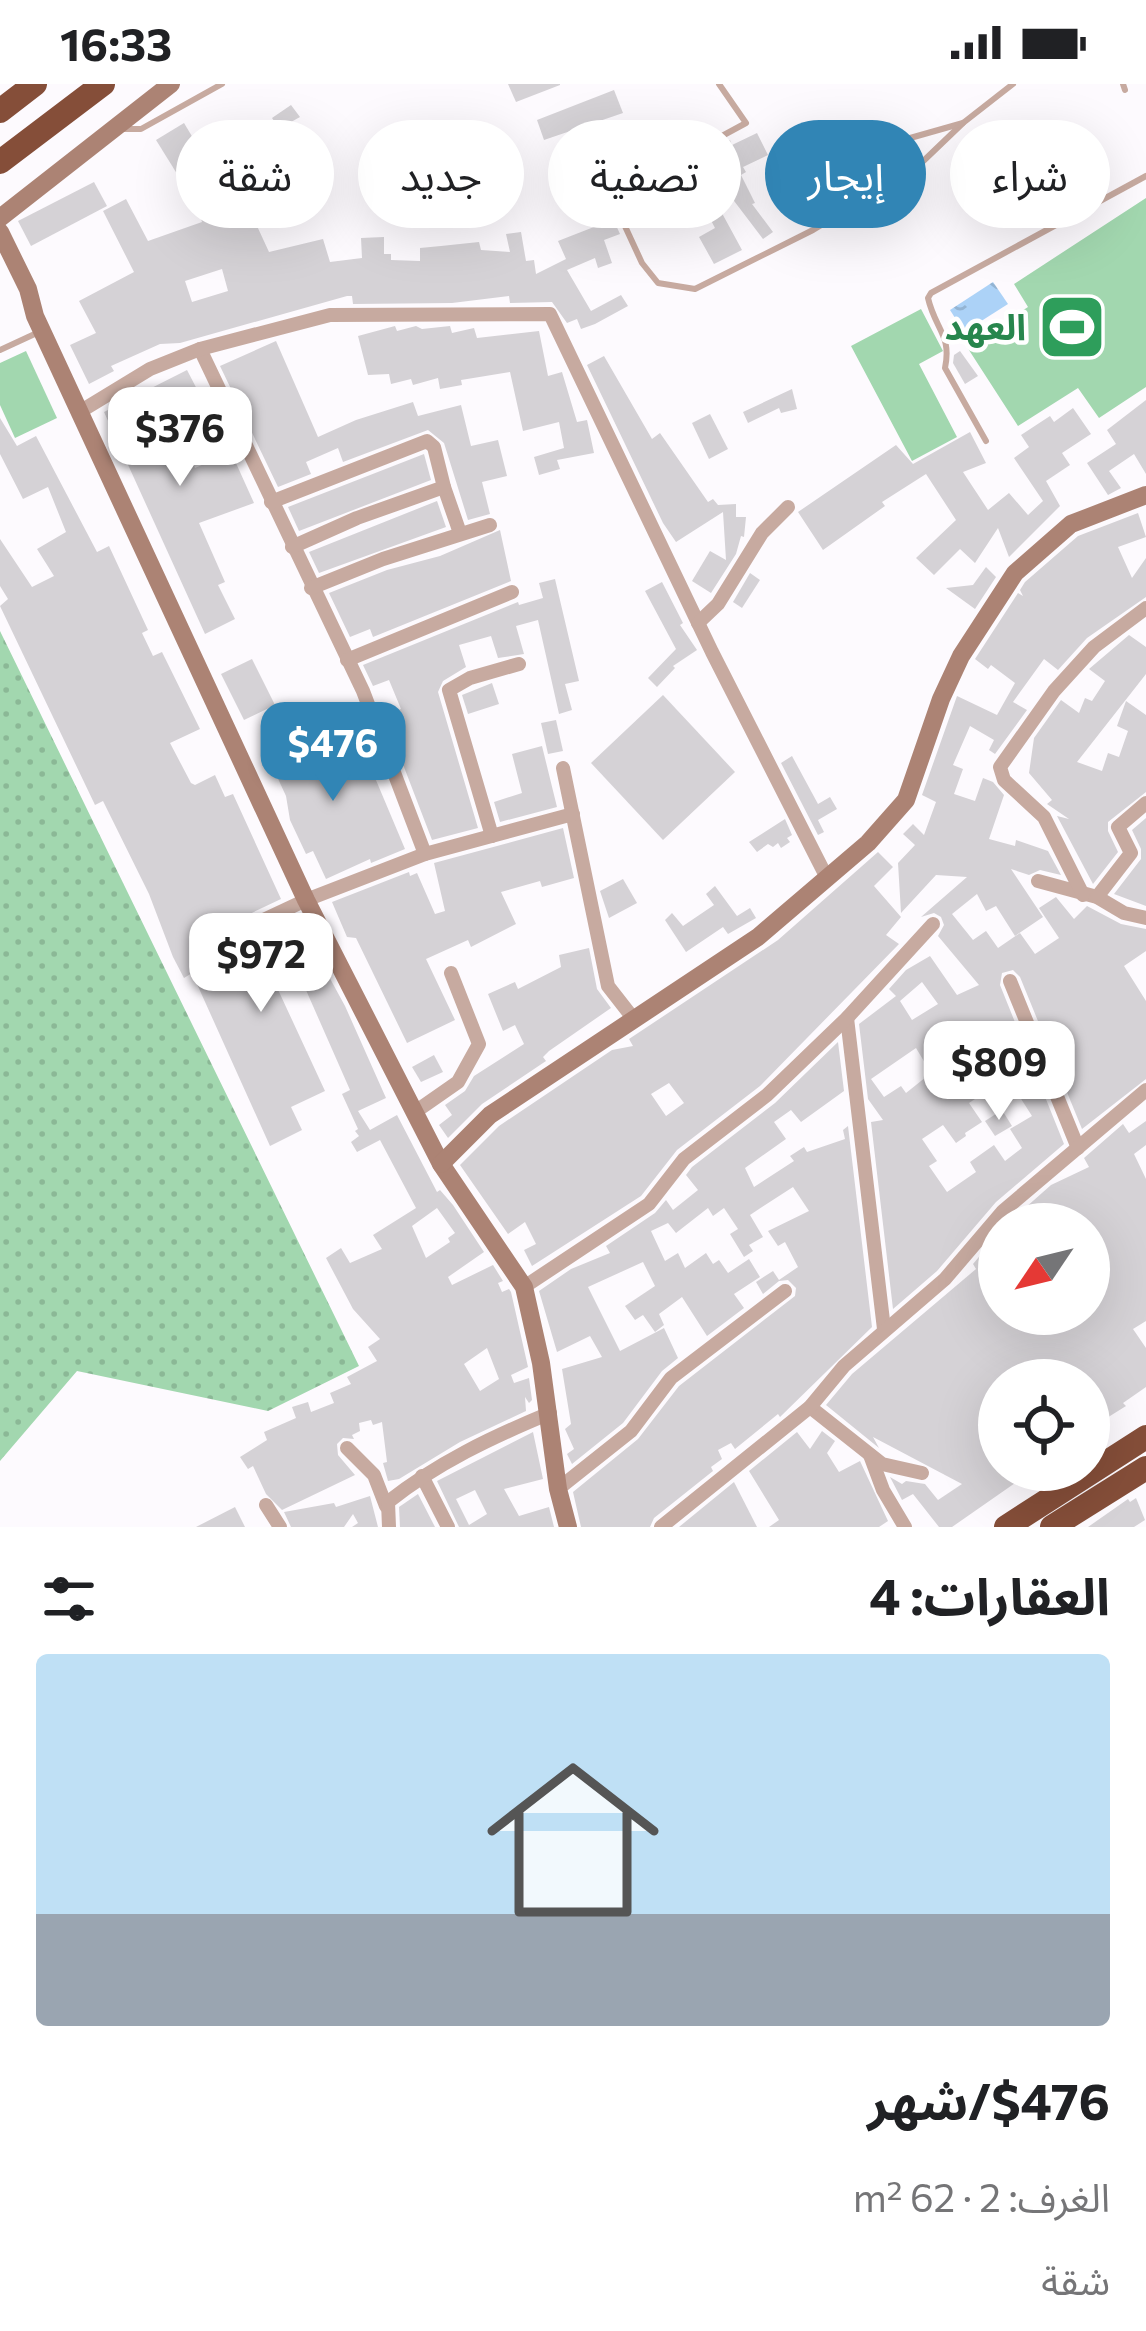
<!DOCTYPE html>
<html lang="ar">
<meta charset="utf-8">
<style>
body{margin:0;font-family:Commissioner,"Noto Sans Arabic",sans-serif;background:#f6f6f6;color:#202124;direction:rtl;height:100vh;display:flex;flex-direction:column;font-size:45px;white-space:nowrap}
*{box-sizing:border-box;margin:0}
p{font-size:39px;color:#757577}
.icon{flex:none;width:66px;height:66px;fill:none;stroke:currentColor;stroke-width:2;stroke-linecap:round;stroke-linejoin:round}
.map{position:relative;height:1443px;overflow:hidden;direction:ltr}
.side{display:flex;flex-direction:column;background:#fff;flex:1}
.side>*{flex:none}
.guide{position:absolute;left:36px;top:36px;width:1074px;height:108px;direction:rtl;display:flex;gap:24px}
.needle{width:78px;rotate:235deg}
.controls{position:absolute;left:978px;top:1119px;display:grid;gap:24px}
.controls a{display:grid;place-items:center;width:132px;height:132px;border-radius:50%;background:#fff;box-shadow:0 12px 48px #0002;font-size:60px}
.price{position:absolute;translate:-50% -102px;padding:0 27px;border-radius:24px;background:#fff;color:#222;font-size:39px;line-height:78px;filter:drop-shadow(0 3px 6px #0008)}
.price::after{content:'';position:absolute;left:50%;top:72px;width:36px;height:27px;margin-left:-18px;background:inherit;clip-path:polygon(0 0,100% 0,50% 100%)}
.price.active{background:#3185b5;color:#fff}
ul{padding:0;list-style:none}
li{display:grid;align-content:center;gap:24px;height:636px;padding:0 36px}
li+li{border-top:3px solid #e0e0e0}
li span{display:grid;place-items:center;height:372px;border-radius:12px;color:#555}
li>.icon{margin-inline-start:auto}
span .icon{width:216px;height:216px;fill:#fffc;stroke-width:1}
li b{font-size:51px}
h2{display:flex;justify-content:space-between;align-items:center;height:144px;padding:0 36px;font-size:51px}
.chip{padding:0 42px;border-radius:54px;background:#fff;box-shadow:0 12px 48px #0002;font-size:42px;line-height:108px}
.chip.active{background:#3185b5;color:#fff}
.status{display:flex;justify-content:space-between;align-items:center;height:84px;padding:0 60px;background:#fff;direction:ltr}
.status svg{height:33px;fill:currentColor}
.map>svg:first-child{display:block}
</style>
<div class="status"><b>16:33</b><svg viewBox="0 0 49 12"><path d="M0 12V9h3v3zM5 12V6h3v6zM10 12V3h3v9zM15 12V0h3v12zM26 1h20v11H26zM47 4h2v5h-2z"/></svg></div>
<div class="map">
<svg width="1146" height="1443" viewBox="0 0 1146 1443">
<defs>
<pattern id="grass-dots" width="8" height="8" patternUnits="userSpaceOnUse" patternTransform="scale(3)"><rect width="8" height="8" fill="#a2d7af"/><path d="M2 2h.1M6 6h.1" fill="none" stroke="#8bb896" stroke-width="1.8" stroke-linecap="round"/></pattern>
<pattern id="water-ripples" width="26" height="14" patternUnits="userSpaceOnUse" patternTransform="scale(3)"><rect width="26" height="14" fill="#acd2f7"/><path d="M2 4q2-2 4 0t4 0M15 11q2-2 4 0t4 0" fill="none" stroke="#94b4d3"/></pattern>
</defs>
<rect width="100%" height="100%" fill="#fdfafe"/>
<path fill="url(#grass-dots)" d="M0 547 359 1282 268 1327 77 1287 0 1377Z"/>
<g fill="#a2d7af">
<path d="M1146 114V303L1099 334 1078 304 1018 342 967 263 1028 223 1014 200Z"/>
<path d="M921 225 943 267 919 280 957 353 912 377 851 262Z"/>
<path d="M26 267 57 334 15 354 0 321V279Z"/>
</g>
<path fill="url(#water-ripples)" d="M993 198 1008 220 964 248 950 226Z"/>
<g fill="#d5d2d6" fill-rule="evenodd">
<path d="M508 0H560V1L516 18Z"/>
<path d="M614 6 623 29 544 56 537 36Z"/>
<path d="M291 21 300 33 291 38 318 93 311 97 320 114 301 125 291 106 284 109 263 64 285 53 272 34Z"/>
<path d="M184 39 208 79 179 93 156 56Z"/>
<path d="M652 46 666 74 630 93 627 87 602 99 604 115 620 150 604 156 612 179 598 184 595 174 567 186 591 227 621 211 628 222 595 240 581 245 577 235 567 239 552 218 510 219 509 212 452 219 353 220 352 212H347L180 259 160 260 111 282 114 287 89 300 70 261 96 249 79 217 134 188 103 127 126 115 148 157 202 138 200 131 245 116 269 168 323 155 330 178 362 174 361 154 384 153V170H391V176L420 177V164L441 162 479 158 481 166 510 168 506 150 521 148 526 177 534 176 536 190 566 175 558 157 599 141 586 107 571 114 556 79 592 62 597 73ZM222 185 228 207 192 218 185 197Z"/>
<path d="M757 49 768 71 743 83 746 88 741 91 755 119 752 120 773 148 763 155 706 80 698 85 742 166 714 180 699 153 715 144 704 123 698 126 693 114 650 134 637 107 730 56 732 61Z"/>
<path d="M94 98 107 122 31 162 18 137Z"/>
<path d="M395 242 397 247 416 242 422 245 450 242 452 249 474 244 477 254 539 247 548 292 562 288 577 338 587 336 594 369 557 376 560 385 539 391 534 373 564 364 559 338 523 347 510 288 461 296 462 301 440 305 438 294 413 301 411 295 391 300 389 290 368 291 358 252Z"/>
<path d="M276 257 318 353 356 336 413 318 418 332 461 321 471 362 498 356 507 392 482 398 490 430 468 436 444 359 428 346 343 378 338 364 306 378 311 390 278 403 220 282Z"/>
<path d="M960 267 978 292 965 300 953 279 954 271Z"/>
<path d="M604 272 652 355 660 349 708 418 713 415 718 421 736 420V433H746L744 453 741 452 736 470 711 509 692 497 710 467 726 476 723 428 676 458 663 439 587 281Z"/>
<path d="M187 286 200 311 189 317 194 327 174 337 195 384 231 368 254 419 199 439 225 498 218 501 235 535 205 550 104 328Z"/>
<path d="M792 305 797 325 781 329 779 324 748 339 743 328Z"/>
<path d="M1146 316V390L1134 370 1109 387 1121 404 1108 411 1087 379 1116 360 1107 346Z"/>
<path d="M1073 324 1091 350 1062 369 1070 381 1046 397 1060 422 1009 473 998 444 975 479 960 465 934 491 916 474 956 436 926 390 882 418 885 422 823 466 798 428 896 361 913 380 970 348 986 379 963 388 988 426 1009 409 1028 431 1043 417 1014 374 1029 363 1021 351 1050 332 1054 338Z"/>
<path d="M710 330 728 365 709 375 692 339Z"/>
<path d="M0 334 17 362 36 352 97 468 109 462 148 546 142 549 153 572 162 568 200 645 170 659 191 699 195 701 215 691 225 713 233 710 281 815 199 854 209 875 291 836 322 892 327 889 345 922 386 1014 358 1027 370 1046 397 1031 437 1108 440 1106 453 1121 484 1168 448 1193 452 1201 493 1181 503 1197 498 1199 502 1208 509 1205 511 1208 528 1283 511 1291 514 1299 529 1294 532 1316 529 1319 525 1313 526 1327 460 1358 399 1395 388 1397 383 1379 387 1378 382 1338 373 1341 371 1336 359 1339 360 1347 352 1351 354 1355 343 1354 337 1360 338 1371 355 1391 282 1426 266 1410 253 1382 248 1385 240 1373 267 1356 264 1348 296 1334 292 1323 308 1318 311 1328 334 1319 330 1309 351 1300 347 1293 377 1277 368 1263 380 1255 353 1225 326 1174 341 1164 350 1179 382 1165 373 1151 416 1124 380 1056 357 1068 351 1058 359 1052 355 1047 358 1045 342 1010 350 1006 302 897 299 898 292 887 274 897 325 1007 291 1023 302 1046 270 1062 192 889 184 894 173 873 149 810 103 717 95 721 0 522 8 515 0 502V455L32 503 54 492 37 465 66 448 48 403 23 415 0 370ZM437 1124 455 1149 448 1154 450 1158 426 1174 412 1142ZM487 1264 499 1295 480 1307 464 1280Z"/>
<path d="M424 370 431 396 299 447 288 423Z"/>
<path d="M437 417 446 443 319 489 309 468Z"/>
<path d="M1138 429 1146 453 1118 463 1132 494 1146 474V513L1087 554 1058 586 1044 575 1013 618 1027 626 995 670 989 666 994 656 970 642 953 681 963 685 954 710 975 717 983 694 993 698 1004 711 989 755 1015 762 1016 756 1048 767 1061 791 1040 786 1029 791 1011 785 1043 833 1015 852 996 822 986 827 977 810 952 830 973 856 986 847 998 864 1020 849 1035 870 1059 854 1039 824 1056 813 1074 835 1087 822 1121 840 1146 845V867L1124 882 1146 917V995L1082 1045 1020 893 1013 886 1002 889 1000 901 1064 1060 996 1118 937 1187 893 1225 871 1038 883 1036 868 1015 859 940 896 912 889 905 906 886 930 872 957 911 979 901 938 852 944 841 941 833 934 829 921 833 967 793 936 791 901 829 898 779 915 761 903 750 913 740 924 751 936 718 922 711 957 612 997 631 1015 599 991 581 988 585 975 575 1018 509 1023 512 1020 506 1025 498 1078 452ZM922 898 938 920 912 936 900 917ZM916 964 931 989 906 1009 901 1002 884 1013 871 995ZM993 1003 1000 1016 1016 1007 1032 1032 1010 1045 1022 1064 1005 1077 994 1061 970 1078 976 1088 947 1108 929 1082 937 1077 922 1055 943 1041 956 1059 966 1052 965 1049 982 1038 969 1019Z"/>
<path d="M500 446 511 497 373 553 370 545 350 553 329 509 387 486 440 472Z"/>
<path d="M986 483 996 493 975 525 946 504 973 501Z"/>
<path d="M750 489 760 496 742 524 733 518Z"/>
<path d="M555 495 579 597 565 600 572 626 559 630 538 536 516 542 524 570 498 574 491 552 459 561 466 583 443 597 438 608 478 744 432 756 384 631 401 625 389 596 373 602 363 581 518 518 519 521 543 514 539 499Z"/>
<path d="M662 498 683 539 680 541 697 566 673 582 675 584 657 603 648 594 676 565 645 507Z"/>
<path d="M1129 551 1146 563V590L1077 678 1102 687 1108 669 1119 673 1128 647 1117 642 1126 617 1146 631V708L1108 738V747L1118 768 1093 800 1057 732 1069 735 1047 720 1052 716 1029 689 1034 654 1061 616 1079 629 1085 614 1092 617 1105 597 1089 585Z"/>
<path d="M252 575 275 621 244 636 221 590Z"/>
<path d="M492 599 499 620 468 630 462 611Z"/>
<path d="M663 611 735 688 663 756 591 679Z"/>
<path d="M319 631 324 643 305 652 323 691 365 670 405 765 371 779 370 775 326 795 313 767 306 770 290 736 286 712 262 660Z"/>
<path d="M556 636 563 667 548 670 541 639Z"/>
<path d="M542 662 557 723 500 738 494 718 522 709 512 670Z"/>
<path d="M792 672 818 720 830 713 837 725 818 736 824 748 818 751 781 679Z"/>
<path d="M1146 734V822L1114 810 1141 775V765L1132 746Z"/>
<path d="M785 735 792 751 787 754 790 758 781 764 778 759 773 763 768 760 757 768 749 758Z"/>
<path d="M563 744 574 794 542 803 540 797 501 808 516 840 471 863 468 856 426 875 455 936 407 959 356 854 347 853 332 818 409 788 410 792 417 789 435 830 445 827 434 779Z"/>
<path d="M878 768 893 783 874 802 901 833 886 851 899 860 760 1002 677 1066 641 1112 532 1182 524 1166 536 1160 525 1138 508 1150 460 1081 499 1042 612 966 633 962 629 955 778 856ZM669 999 684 1019 666 1032 651 1010Z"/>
<path d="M623 795 637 819 609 834 600 807Z"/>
<path d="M715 802 737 832 750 824 756 834 728 850 723 843 686 868 665 836 672 829 683 842 714 821 706 810Z"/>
<path d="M589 864 597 905 611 924 549 967 543 973 546 977 482 1020 448 1054 439 1041 452 1031 445 1021 465 1007 474 992 524 960 515 941 503 947 488 910 515 898 518 905 561 883 559 871Z"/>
<path d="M838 958 844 1007 801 1038 791 1026 774 1038 786 1055 745 1084 754 1103 794 1077 790 1072 804 1063 807 1068 845 1055 843 1046 848 1042 872 1243 780 1333 778 1330 735 1365 731 1359 718 1366 722 1375 711 1383 713 1387 654 1434 650 1443H581L573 1408 638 1355 679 1302 795 1212 796 1204 788 1196 779 1197 763 1210 756 1198 773 1187 779 1196 798 1183 785 1158 778 1162 768 1147 809 1127 793 1103 762 1123 750 1131 763 1153 749 1161 753 1167 744 1173 730 1150 738 1145 724 1124 713 1132 708 1124 676 1149 668 1139 651 1147 665 1177 678 1169 685 1184 706 1169 713 1180 719 1176 728 1189 749 1175 760 1193 734 1210 744 1224 707 1252 682 1213 659 1230 664 1241 655 1248 643 1231 635 1236 625 1222 655 1202 643 1178 588 1203 620 1267 664 1244 678 1274 662 1287 623 1339 572 1380 567 1370 574 1365 565 1345 571 1340 562 1285 602 1273 590 1252 557 1268 539 1207 571 1185 610 1169 606 1162 655 1129 666 1116 673 1126 698 1106 686 1091 692 1083 775 1019Z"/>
<path d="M434 971 443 988 421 998 412 983Z"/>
<path d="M1002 1026 1012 1042 995 1052 985 1037Z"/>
<path d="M1146 1037V1061L1134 1070 1146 1095V1237L1133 1245 1146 1264V1303L1123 1319 1126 1322 1102 1337 1089 1318V1296H1074L1066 1284 1052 1296H999V1386H1034L952 1443H939L913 1410 902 1416 890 1393 902 1400 906 1397 925 1400 938 1416 962 1400 873 1353 879 1364 826 1321 852 1290 976 1185 973 1180 999 1149V1230H1089V1140H1007L1051 1101 1089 1083 1084 1074 1123 1040 1129 1049Z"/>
<path d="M822 1347 835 1357 827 1369 839 1388 860 1377 888 1437 879 1443H769L779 1436 749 1387 797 1348 810 1365Z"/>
<path d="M533 1348 543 1395 504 1405 519 1432 549 1423 554 1443H459L437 1397ZM475 1406 487 1430 469 1441 456 1415Z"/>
<path d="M734 1398 757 1443H679Z"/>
<path d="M418 1410 435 1443H400L399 1423Z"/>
<path d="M370 1412 378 1443H352L358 1439 353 1430 344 1443H291L284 1428 334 1419 336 1423Z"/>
<path d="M1136 1414 1145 1436 1134 1443H1088L1128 1415 1130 1418Z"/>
<path d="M235 1423 245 1443H196Z"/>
</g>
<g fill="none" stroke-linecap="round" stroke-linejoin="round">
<g stroke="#c7aaa0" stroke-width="6">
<path d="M719 0 746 39 611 112 642 179 658 199 695 205 813 146 915 85 963 39"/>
<path d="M1123 0 1125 6"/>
<path d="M124 45H141L222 0"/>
<path d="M815 81 963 39 1013 0"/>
<path d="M0 266 39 248"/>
<path d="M986 357 945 284C952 251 935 245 928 214L931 209 1146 92"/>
</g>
<g stroke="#c7aaa0" stroke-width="14">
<path d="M200 265 363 607 425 770"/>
<path d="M81 327 150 285 200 265 330 231 550 230 712 568 827 794"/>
<path d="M444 403 460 449"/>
<path d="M271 418 427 357 434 363 444 403 357 434 292 463"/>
<path d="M311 504 383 475 490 441"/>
<path d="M698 539 718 520 762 449 788 423"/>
<path d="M347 576 512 508"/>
<path d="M563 684 608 902 633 934"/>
<path d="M492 752 449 606 470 594 519 580"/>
<path d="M1038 797 1097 813 1124 829 1146 834"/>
<path d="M1083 811 1044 733 1004 696 1000 683 1054 607 1094 563 1146 524"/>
<path d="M1097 813 1131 769 1118 743 1146 719"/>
<path d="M234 850 306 816 425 770 573 730"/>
<path d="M1010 897 1078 1064"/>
<path d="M847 934 884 1245"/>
<path d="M415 1028 458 998 479 960 451 889"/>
<path d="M524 1203 649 1120 684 1075 767 1011 847 934 933 840"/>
<path d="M810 1323 882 1380 922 1389"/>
<path d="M347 1364 374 1391 386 1422"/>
<path d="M870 1371 883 1406 905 1443"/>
<path d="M422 1392 448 1443"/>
<path d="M558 1405 631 1347 671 1294 785 1207"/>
<path d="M266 1421 280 1443"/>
<path d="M389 1443 388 1418C437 1379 492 1353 550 1329"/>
<path d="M661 1443 810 1323 844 1282 945 1195 1003 1127 1146 1006"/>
</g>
<g stroke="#ac8374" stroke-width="18">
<path d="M0 134 171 0"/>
<path d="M0 148 28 205 35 232 306 816 441 1080 524 1203 541 1279 558 1405 568 1443"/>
<path d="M441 1080 490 1031 758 853 868 759 906 716 941 615 961 572 1015 489 1071 440 1146 411"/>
</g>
<g stroke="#854e39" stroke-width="24">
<path d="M0 27 35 0"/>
<path d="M0 78 103 0"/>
<path d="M1006 1443 1146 1353"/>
<path d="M1052 1443 1146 1384"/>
</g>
</g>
<defs>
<g id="stadium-square" transform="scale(3.45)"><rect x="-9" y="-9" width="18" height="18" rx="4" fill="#2e9e5b" stroke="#fff"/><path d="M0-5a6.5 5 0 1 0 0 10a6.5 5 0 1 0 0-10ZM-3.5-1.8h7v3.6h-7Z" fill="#fff"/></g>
</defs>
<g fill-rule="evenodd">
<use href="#stadium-square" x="1072" y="243"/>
</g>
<g text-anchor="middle" stroke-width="9" stroke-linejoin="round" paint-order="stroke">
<g font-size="36" font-weight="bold" fill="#27864d" stroke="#fff" text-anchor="end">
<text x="1026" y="256">العهد</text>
</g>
</g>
</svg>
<div class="controls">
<a><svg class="needle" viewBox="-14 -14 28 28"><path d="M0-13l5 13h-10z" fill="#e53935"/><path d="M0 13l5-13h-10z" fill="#757577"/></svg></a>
<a><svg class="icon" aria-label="locate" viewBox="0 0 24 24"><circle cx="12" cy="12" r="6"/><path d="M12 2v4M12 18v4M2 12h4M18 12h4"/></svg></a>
</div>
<b class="price" style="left:180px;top:405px">$376</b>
<b class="price active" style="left:333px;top:720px">$476</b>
<b class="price" style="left:261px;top:931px">$972</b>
<b class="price" style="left:999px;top:1039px">$809</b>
<div class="guide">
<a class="chip">شراء</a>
<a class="chip active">إيجار</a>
<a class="chip">تصفية</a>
<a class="chip">جديد</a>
<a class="chip">شقة</a>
</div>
</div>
<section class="side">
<h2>العقارات: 4<svg class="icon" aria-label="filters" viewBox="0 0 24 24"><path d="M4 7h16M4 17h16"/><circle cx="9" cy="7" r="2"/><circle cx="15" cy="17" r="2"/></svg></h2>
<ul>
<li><span style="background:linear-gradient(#bfe0f5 70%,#9aa5b1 0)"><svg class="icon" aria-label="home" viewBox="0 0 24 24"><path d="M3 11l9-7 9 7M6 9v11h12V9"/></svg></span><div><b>$476/شهر</b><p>الغرف: 2 · 62 m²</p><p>شقة</p></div></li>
</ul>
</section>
